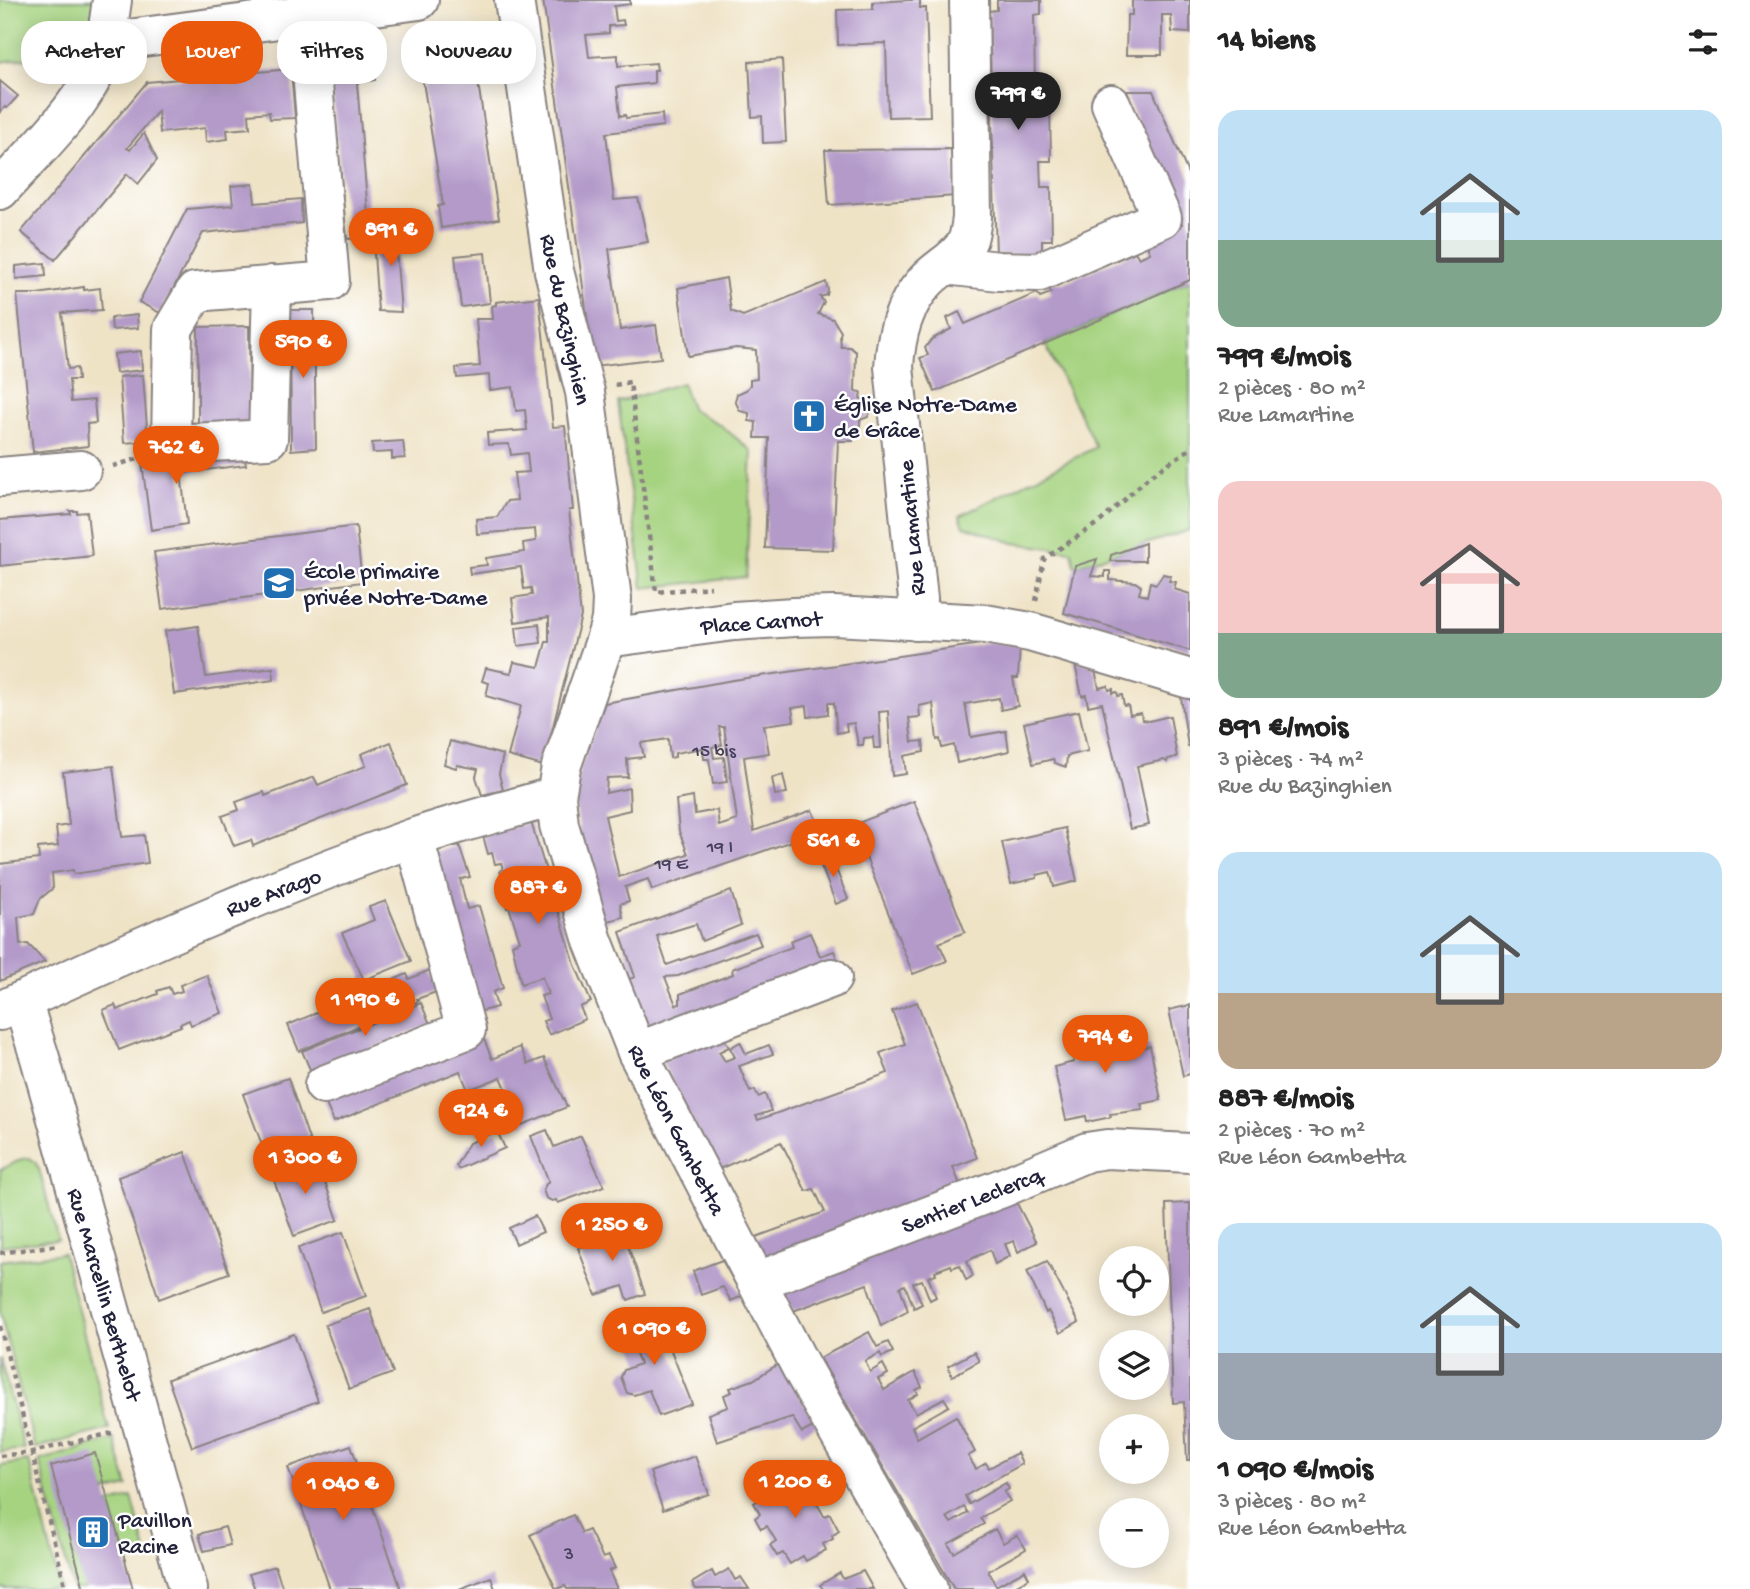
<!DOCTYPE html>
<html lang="fr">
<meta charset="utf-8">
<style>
body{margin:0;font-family:"Gochi Hand",sans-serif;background:#f6f6f6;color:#222;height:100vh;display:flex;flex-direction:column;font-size:26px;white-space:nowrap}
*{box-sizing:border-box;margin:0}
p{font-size:23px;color:#767676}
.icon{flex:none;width:38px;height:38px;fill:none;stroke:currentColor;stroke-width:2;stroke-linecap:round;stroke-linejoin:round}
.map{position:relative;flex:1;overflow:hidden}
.details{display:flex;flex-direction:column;background:#fff;width:560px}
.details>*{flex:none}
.top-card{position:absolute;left:21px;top:21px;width:665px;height:63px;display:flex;gap:14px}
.fabs{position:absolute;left:1099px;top:1246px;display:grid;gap:14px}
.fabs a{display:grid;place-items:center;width:70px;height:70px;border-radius:50%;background:#fff;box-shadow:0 4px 18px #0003;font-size:35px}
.price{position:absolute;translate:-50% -60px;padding:0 16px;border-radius:24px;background:#ea580c;color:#fff;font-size:23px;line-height:46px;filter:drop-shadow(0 2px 4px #0008)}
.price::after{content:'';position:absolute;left:50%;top:42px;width:21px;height:16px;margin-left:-10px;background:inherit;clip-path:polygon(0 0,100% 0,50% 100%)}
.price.selected{background:#222;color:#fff}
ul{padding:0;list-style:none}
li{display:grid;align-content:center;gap:14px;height:371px;padding:0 28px}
li span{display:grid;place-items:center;height:217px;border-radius:21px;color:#555}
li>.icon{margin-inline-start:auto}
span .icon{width:126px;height:126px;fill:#fffc;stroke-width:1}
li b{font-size:30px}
h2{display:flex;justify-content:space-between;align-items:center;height:84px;padding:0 28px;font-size:30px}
.pill{padding:0 24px;border-radius:28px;background:#fff;box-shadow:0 4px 18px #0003;font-size:24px;line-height:63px}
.pill.selected{background:#ea580c;color:#fff}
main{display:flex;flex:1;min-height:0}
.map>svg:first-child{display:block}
</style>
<main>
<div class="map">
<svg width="1190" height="1589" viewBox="0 0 1190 1589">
<rect width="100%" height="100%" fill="#fff"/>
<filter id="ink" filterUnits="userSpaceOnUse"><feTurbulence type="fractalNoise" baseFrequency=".0143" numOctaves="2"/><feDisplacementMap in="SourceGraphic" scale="14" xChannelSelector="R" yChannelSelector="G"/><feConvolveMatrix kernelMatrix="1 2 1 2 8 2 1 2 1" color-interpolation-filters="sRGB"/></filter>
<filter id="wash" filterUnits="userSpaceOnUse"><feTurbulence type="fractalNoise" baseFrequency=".00686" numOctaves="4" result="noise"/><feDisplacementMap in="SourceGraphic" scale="28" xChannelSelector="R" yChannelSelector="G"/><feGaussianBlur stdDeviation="1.57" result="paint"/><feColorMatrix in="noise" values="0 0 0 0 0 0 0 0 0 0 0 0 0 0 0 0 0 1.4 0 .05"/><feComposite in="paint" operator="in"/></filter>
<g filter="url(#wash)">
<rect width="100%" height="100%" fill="#efe3c6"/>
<g fill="#a6d380" stroke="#647a5e" stroke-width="2">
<path d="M0 0H96L86 50 0 62Z"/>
<path d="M1190 280V530L1075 566 1072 551 1014 543 964 526 960 516 1096 447 1045 344Z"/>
<path d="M682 383 692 410 719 424 752 451 746 577 643 588 618 402Z"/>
<path d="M30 1158 35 1162 39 1169 58 1240 0 1246V1170L22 1159Z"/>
<path d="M63 1253 109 1429 35 1448 0 1313V1261Z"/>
<path d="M0 1358 24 1449 0 1452Z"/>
<path d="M114 1439 128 1486 106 1492 84 1589H73L39 1461Z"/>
<path d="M29 1461 60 1589H0V1466Z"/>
<path d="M132 1497 147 1555 125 1561 109 1504Z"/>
</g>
<g id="blocks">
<g fill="#b39ac9" fill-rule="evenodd">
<path d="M543 0H630V4L614 6 616 21 623 20 624 25 609 26V33L586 35 589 57 618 55V66L656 63 657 70H654V83L617 87 620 116 625 115 626 118 662 114 663 126 606 133 614 200 638 198 648 242 609 249 620 330 656 325 661 358 594 366Z"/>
<path d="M909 0H920V8H926L930 116 888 117 886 43 838 45 837 10 873 9V2Z"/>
<path d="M997 0H1041V14L1034 15 1035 93H1039L1040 107H1050L1051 161H1040L1041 187H1051L1052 240H1042V253L996 255 989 11 997 10Z"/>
<path d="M1132 0H1190V33L1172 32 1171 15H1162V55H1126L1127 15H1132Z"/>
<path d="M472 44 499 219 441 228 438 206 443 205 418 51Z"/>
<path d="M372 54 375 80 357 83 370 237 347 239 331 78 355 76 352 58Z"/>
<path d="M782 59 786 142 763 143 762 116 752 117 749 62Z"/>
<path d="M291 69 295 118 270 119 269 112 249 114 250 128 227 130 228 139 206 142 205 128 160 133 158 111 127 148 130 150 144 133 157 160 138 184 127 174 55 260 21 232 147 82Z"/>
<path d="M0 81 18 96 7 108 5 107 0 112Z"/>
<path d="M1124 91H1153L1190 178V280L935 392 920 358 928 355 925 348 932 339 951 329 947 318 959 312 965 324 1037 293 1040 297 1051 293 1047 282 1063 283 1135 252 1139 258 1150 253 1145 240 1182 224Z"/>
<path d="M954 149 955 196 829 205 825 150Z"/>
<path d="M253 184 255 203 301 199 302 223 203 233 160 313 139 302 187 209 233 205 231 186Z"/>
<path d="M423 232V246L396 250 401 312 378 311 373 239Z"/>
<path d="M485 253 490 303 461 307 455 256Z"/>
<path d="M45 263 46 276 16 279V266Z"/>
<path d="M726 278 731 311 743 316 826 282 828 290 827 295 820 297 824 302 818 314 833 319 841 332 840 335 841 347H850L856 352 855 391 861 392 860 398 868 402 871 411 868 417 860 420V426H853V441H838L833 550 765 548 769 438H755L756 422 749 421V413L740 411 735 401 737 394 746 390 750 385V380L757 379 756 350 736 348 688 356 678 288Z"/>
<path d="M84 287V290L100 288 102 310 62 313 68 369 77 368 78 380H69L71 402 94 400 96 423 87 424 88 446 33 452 17 294H37Z"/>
<path d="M539 297 553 427 565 426 573 510H569L581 616 543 766 508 756 521 706 486 696 489 683 482 681 486 668 511 673 514 662 539 667 546 642H549V617L515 622 512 598 532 595 531 588 524 589 521 567 470 574 469 567 487 565 486 558 524 552 523 543 536 541 535 529 477 534 476 519 497 517 507 501 517 500 514 473 529 472 527 453 511 455 509 444 488 445 487 433 527 430 525 410 516 411 513 387 490 390 489 375 457 378 456 368 480 366 476 319H493L492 306 496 305V302Z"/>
<path d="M290 310H314L316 448 291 450Z"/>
<path d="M137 315 138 328 112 330 111 318Z"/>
<path d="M249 326 250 425H198V327Z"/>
<path d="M141 351 142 370 116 373 114 354Z"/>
<path d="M143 375 148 441 124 443 119 377Z"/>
<path d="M403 441 405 458 392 459V452L373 453 372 443Z"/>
<path d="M244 454 246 465 181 473 187 524 151 530 142 463Z"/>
<path d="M70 511H77V513L87 512 92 556 0 566V520L71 514Z"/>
<path d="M356 526 362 582 162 609 154 552Z"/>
<path d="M1145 543V561H1110L1111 555Z"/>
<path d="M1097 559 1091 576 1105 577V571H1110V580L1135 582 1141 586 1139 594 1147 596 1150 582 1156 584 1163 574 1171 576 1169 581 1176 582 1174 589 1190 594V651L1064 613 1075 566Z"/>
<path d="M539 624 541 643 518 646 516 627Z"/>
<path d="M198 626 206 677 273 668 274 680 174 694 165 631Z"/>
<path d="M988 643 1020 645 1018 678H1013L1018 706 1001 710 999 698 965 704 971 737 1006 731 1009 751 957 763 954 745 942 748 940 739 937 740 933 703 919 706 920 717 909 718 912 742 923 741 924 752 904 756 906 774 892 776 888 711 879 712 881 748H874L873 737 864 738 863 745H858L854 723 846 724 847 731 837 733 834 703H828V714L808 717 807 706 792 708 794 721 764 725 769 753 744 757 754 831 812 810 821 831 652 890 648 879 625 887 629 901 620 904 623 917 601 923 580 835 576 807H573L579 771 605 703 733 680ZM719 727H724L737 820 719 826 717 810 695 814 693 797 676 800 679 831 688 854 619 877 605 816 630 810 629 788 606 793 607 778 628 777 627 759 644 757 641 743 668 739 670 758 675 757V753L703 748 704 759H709L713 784 727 782 724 757 714 758 712 747 722 745Z"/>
<path d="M1074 660 1094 666 1099 688 1108 686 1109 690 1113 689V693L1117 692 1118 696 1122 695 1124 706 1128 705 1130 715 1141 713 1142 720 1149 721 1170 716 1177 757 1168 759 1167 762 1164 760 1137 766 1149 825 1130 829 1102 703 1088 706 1086 695 1082 696Z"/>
<path d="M1180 690 1190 693V747H1188Z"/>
<path d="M1079 711 1088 751 1067 756 1066 767 1055 763 1053 759 1033 764 1024 723Z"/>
<path d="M450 741 503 755 499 774 503 790 482 795 476 777 478 769 457 765 456 768 444 764Z"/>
<path d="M391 742 407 785 253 846 251 840 234 846 222 816 239 810 236 802 264 792 265 796 314 777 318 785 342 775 366 766 361 754Z"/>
<path d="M113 766 122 837 144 835 148 863 74 874 73 870 52 873 53 888 40 899 34 914 18 917 20 945 28 944 45 962 0 981V864L39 859 38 848 58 846 56 827 69 825 63 772Z"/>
<path d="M783 775 787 793 775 795 772 778Z"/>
<path d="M914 801 965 932 939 943 947 961 913 974 853 825Z"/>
<path d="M531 822 575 965 591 1002 580 1007 585 1019 549 1035 543 1021 549 1019 541 996 548 994 542 977 521 984 512 944 520 941 509 907 507 908 502 890 505 888 500 871 503 869 501 863 495 864 492 853 488 854 483 836Z"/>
<path d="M1065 828 1077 881 1054 887 1050 872 1037 875V878L1011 884 1002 842Z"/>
<path d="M459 845 470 877 460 879 467 909 479 906 503 988 493 992 497 1007 474 1013 435 852Z"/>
<path d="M830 854 848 899 836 904 818 858Z"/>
<path d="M731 891 741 925 702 941 696 924 657 936 667 965 756 933 761 945 678 976 665 977 676 1005 680 1004V994L733 974 732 969 792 947 790 941 810 933 820 956 834 951 841 969 651 1039 624 981 635 977 620 932Z"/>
<path d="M386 901 411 961 364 980 342 933 374 920 369 907Z"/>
<path d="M430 970 439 991 417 999 419 1001 299 1051 288 1025 407 974 409 979Z"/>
<path d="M207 975 222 1013 191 1025 189 1020 180 1024 181 1026 119 1050 103 1010 115 1005 117 1010 158 994 157 991 169 987 172 994 182 991 180 985Z"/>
<path d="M917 1002 977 1158 953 1167 963 1192 767 1266 753 1238 825 1212 814 1189 806 1191 781 1142 717 1170 662 1062 720 1031 729 1047 719 1052 725 1061 735 1057 730 1048 740 1042 746 1054 769 1045 773 1054 739 1066 750 1092 755 1090 758 1097 765 1094 771 1111 756 1116 758 1120 888 1073 880 1053 905 1044 892 1011Z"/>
<path d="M421 1003 430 1024 312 1074 302 1051Z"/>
<path d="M1190 1005V1074L1183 1076 1169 1010Z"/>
<path d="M1116 1020 1121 1045 1128 1044 1129 1051 1150 1046 1161 1100 1141 1104 1143 1110 1110 1114 1111 1117 1087 1122 1086 1116 1066 1120 1054 1067 1074 1062 1067 1031Z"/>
<path d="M483 1037 492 1059 520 1047 528 1064 544 1058 567 1107 522 1125 501 1077 468 1090 460 1071 334 1122 324 1100Z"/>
<path d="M288 1078 310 1142 267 1158 243 1094Z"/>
<path d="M547 1130 554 1147 581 1136 604 1186 558 1203 556 1200 552 1201 546 1198 543 1190 546 1184 549 1182 531 1136Z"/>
<path d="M497 1131 505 1148 458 1169 456 1165 469 1143Z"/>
<path d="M185 1152 229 1273 159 1299 118 1177Z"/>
<path d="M316 1156 338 1220 294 1236 271 1172Z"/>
<path d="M1013 1196 1037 1242 1018 1252 1014 1241 1005 1244 1010 1256 995 1264 990 1250 967 1261 973 1276 966 1280 960 1265 952 1268 951 1265 935 1271 936 1274 928 1277 936 1297 930 1300 922 1280 913 1283 922 1304 914 1308 905 1285 900 1287 908 1311 881 1326 867 1284 793 1311 781 1292Z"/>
<path d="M1190 1203V1460H1187L1184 1402 1173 1403 1166 1204Z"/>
<path d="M535 1216 543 1232 516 1244 509 1228Z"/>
<path d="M615 1218 620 1233 623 1232 645 1294 628 1300 623 1286 596 1295 578 1248 603 1239 598 1224Z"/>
<path d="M343 1232 366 1296 321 1312 298 1248Z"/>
<path d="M722 1260 742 1296 731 1301 723 1287 701 1295 693 1271Z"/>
<path d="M1047 1261 1079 1322 1060 1333 1048 1311 1046 1313 1027 1271Z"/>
<path d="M370 1309 393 1373 349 1389 325 1325Z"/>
<path d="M650 1313 655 1327 661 1325 692 1404 659 1416 649 1390 634 1395 627 1393 621 1377 624 1370 640 1364 624 1322Z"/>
<path d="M869 1332 877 1347 888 1342 893 1352 882 1357 880 1353 865 1361 870 1372 883 1364 888 1374 878 1379 884 1390 915 1372 922 1387 916 1390 918 1394 908 1400 916 1413 944 1398 949 1406 912 1427 917 1438 956 1416 975 1452 968 1456 976 1469 986 1463 989 1468 1017 1453 1022 1464 965 1496 969 1504 1006 1483 1009 1489 1004 1492 1010 1501 980 1518 984 1524 948 1544 954 1553 995 1529 1003 1543 1017 1535 1026 1549 988 1571 996 1586 1025 1570 1029 1578 1013 1587 1014 1589H954L820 1358ZM964 1507 968 1513 951 1523 947 1517Z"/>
<path d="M294 1334 318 1401 192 1447 168 1379Z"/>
<path d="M974 1352 979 1361 952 1376 948 1366Z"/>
<path d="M780 1363 817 1425 802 1433 792 1417 717 1442 708 1414 728 1407 724 1395 732 1392 730 1388 753 1380Z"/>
<path d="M351 1445 401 1589H330L288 1467Z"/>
<path d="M95 1453 106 1492 133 1589H84L51 1466Z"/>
<path d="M695 1456 709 1494 663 1510 650 1472Z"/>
<path d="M807 1476 817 1493 813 1496 824 1516 830 1514 839 1531 832 1536 833 1539 823 1544 826 1550 806 1561 803 1556 790 1564 783 1553 777 1556 770 1545 776 1541 767 1526 761 1529 755 1518 760 1514 754 1503 768 1495 765 1490 784 1479 788 1484Z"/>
<path d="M573 1515 582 1533 589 1530 603 1558 609 1556 615 1568 609 1571 617 1589H567L565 1586 556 1589 530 1535Z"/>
<path d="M225 1527 230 1545 204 1551 199 1534Z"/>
<path d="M275 1566 283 1589H255L249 1574Z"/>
<path d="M729 1569 735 1580 741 1577 749 1589H696L692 1583 712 1571 715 1577Z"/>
<path d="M863 1571 873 1589H823L820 1585 840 1573 843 1579Z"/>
<path d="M491 1577 495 1589H459Z"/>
</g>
</g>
</g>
<g filter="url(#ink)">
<use href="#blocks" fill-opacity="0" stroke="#888280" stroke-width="2"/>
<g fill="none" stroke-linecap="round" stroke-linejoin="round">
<g stroke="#888280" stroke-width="42">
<g id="minor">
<path d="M514 0 554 271 585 392 612 599 611 620 606 638 561 767 556 796 559 825 593 941 637 1052 802 1369 928 1589"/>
<path d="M106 42 112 0"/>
<path d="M0 190C40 145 91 102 106 42L419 0"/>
<path d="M945 265 999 271 1039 272 1162 218 1111 104"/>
<path d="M272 285 268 439 171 444 173 329 195 292 330 281 307 14"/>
<path d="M0 477 81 470"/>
<path d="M916 621 918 599 894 367C896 335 903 306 925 282 938 267 961 258 968 239 970 233 971 225 972 218L969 0"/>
<path d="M606 638 734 621 794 617 834 616 985 624 1030 632 1190 679"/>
<path d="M22 1001 40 1058 188 1589"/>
<path d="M0 1011C136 948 272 887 413 838 460 822 509 810 556 796"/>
<path d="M637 1052 832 978"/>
<path d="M324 1085 466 1030 414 838"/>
<path d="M758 1281 1002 1188 1087 1152 1107 1149 1190 1153"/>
</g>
</g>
<g stroke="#888280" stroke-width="4.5" stroke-dasharray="5 5" stroke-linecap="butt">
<path d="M615 385 630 382 656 592 711 587"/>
<path d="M113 466 141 458"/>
<path d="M1036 601 1044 559 1101 521 1151 475 1190 449"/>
<path d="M0 1253 58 1245"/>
<path d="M0 1326 66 1589"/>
<path d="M0 1456 32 1452 112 1433"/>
</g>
<use href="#minor" stroke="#fff" stroke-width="38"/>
</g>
</g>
<defs>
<g id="church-square" transform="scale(1.75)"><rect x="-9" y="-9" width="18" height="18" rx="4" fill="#1f6fb2" stroke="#fff"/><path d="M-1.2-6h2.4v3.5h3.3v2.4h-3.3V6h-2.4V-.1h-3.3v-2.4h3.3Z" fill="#fff"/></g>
<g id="school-square" transform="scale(1.75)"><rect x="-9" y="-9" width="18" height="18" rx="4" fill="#1f6fb2" stroke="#fff"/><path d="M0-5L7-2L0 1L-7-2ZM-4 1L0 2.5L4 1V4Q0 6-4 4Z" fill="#fff"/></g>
<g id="building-square" transform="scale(1.75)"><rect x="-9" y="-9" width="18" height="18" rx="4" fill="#1f6fb2" stroke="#fff"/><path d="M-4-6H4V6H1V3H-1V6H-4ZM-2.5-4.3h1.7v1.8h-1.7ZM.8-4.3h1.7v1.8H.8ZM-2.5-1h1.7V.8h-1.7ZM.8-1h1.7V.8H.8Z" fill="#fff"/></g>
</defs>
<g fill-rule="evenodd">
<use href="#church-square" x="809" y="416"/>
<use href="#school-square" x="279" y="583"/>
<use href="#building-square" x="93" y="1532"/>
</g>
<g text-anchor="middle" stroke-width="5" stroke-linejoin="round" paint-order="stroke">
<g font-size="19" fill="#46405e">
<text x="714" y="756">15 bis</text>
<text x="720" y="852">19 I</text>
<text x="671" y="869">19 E</text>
<text x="569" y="1559">3</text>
</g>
<g font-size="23" fill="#22223b" stroke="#fff">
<text transform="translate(567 319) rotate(78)" y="8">Rue du Bazinghien</text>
<text transform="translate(910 528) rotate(-95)" y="8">Rue Lamartine</text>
<text transform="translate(761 621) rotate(-4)" y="8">Place Carnot</text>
<text transform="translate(273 891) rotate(-21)" y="8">Rue Arago</text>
<text transform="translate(678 1129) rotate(63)" y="8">Rue Léon Gambetta</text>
<text transform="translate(971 1199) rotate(-21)" y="8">Sentier Leclercq</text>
<text transform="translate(106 1294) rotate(74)" y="8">Rue Marcellin Berthelot</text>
</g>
<g font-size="23" fill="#22223b" stroke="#fff" text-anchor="start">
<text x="834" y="411">Église Notre-Dame<tspan x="834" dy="26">de Grâce</tspan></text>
<text x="304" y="578">École primaire<tspan x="304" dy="26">privée Notre-Dame</tspan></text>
<text x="118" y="1527">Pavillon<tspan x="118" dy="26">Racine</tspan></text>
</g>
</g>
</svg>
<div class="fabs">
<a><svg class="icon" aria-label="locate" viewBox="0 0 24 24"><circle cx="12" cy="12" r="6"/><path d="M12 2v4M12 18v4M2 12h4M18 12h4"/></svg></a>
<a><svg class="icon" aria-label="layers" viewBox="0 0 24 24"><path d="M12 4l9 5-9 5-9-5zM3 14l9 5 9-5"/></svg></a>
<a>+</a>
<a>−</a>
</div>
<b class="price selected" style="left:1018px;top:132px">799 €</b>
<b class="price" style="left:391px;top:268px">891 €</b>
<b class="price" style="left:303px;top:380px">590 €</b>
<b class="price" style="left:176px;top:486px">762 €</b>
<b class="price" style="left:833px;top:879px">561 €</b>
<b class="price" style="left:538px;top:926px">887 €</b>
<b class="price" style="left:365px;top:1038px">1 190 €</b>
<b class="price" style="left:1105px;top:1075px">794 €</b>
<b class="price" style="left:481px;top:1149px">924 €</b>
<b class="price" style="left:305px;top:1196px">1 300 €</b>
<b class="price" style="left:612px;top:1263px">1 250 €</b>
<b class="price" style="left:654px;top:1367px">1 090 €</b>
<b class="price" style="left:795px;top:1520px">1 200 €</b>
<b class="price" style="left:343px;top:1522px">1 040 €</b>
<div class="top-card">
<a class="pill">Acheter</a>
<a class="pill selected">Louer</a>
<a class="pill">Filtres</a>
<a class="pill">Nouveau</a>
</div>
</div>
<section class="details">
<h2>14 biens<svg class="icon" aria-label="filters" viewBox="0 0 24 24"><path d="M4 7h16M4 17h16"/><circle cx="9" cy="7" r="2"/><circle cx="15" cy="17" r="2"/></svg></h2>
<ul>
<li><span style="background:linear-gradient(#bfe0f5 60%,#7fa58c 0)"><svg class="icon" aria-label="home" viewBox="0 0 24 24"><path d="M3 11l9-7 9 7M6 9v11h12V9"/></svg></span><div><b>799 €/mois</b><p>2 pièces · 80 m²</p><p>Rue Lamartine</p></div></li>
<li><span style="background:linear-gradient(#f6c9c9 70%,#7fa58c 0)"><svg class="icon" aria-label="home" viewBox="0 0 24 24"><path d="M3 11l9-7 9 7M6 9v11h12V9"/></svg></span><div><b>891 €/mois</b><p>3 pièces · 74 m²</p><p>Rue du Bazinghien</p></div></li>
<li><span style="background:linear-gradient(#bfe0f5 65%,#b9a48a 0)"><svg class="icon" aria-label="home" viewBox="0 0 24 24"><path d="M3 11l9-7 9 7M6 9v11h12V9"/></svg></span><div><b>887 €/mois</b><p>2 pièces · 70 m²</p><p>Rue Léon Gambetta</p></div></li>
<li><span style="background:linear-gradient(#bfe0f5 60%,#9aa5b1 0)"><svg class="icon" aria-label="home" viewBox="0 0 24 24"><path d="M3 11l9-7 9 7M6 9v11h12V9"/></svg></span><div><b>1 090 €/mois</b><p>3 pièces · 80 m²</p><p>Rue Léon Gambetta</p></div></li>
</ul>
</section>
</main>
